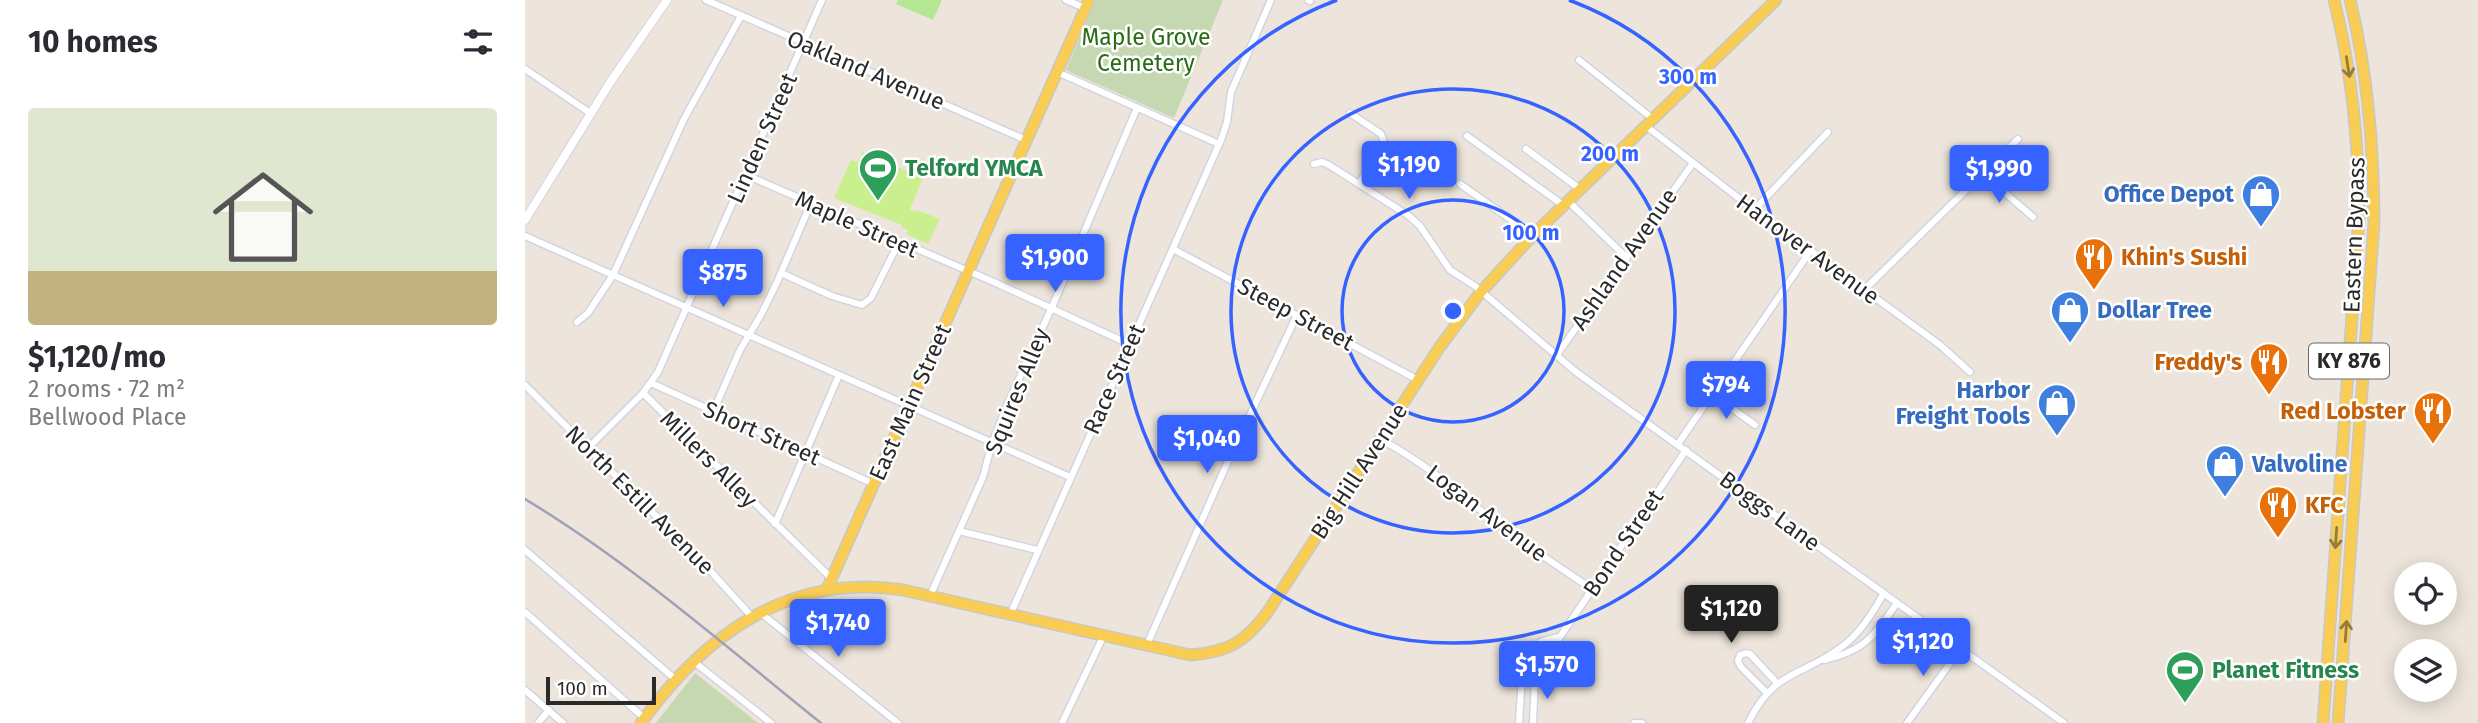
<!DOCTYPE html>
<meta charset="utf-8">
<style>
body{margin:0;font-family:"Fira Sans",sans-serif;background:#f2f2f3;color:#2b2b33;height:100vh;display:flex;flex-direction:column;font-size:26px;white-space:nowrap}
*{box-sizing:border-box;margin:0}
p{font-size:23px;color:#7c7c81}
.icon{flex:none;width:38px;height:38px;fill:none;stroke:currentColor;stroke-width:2;stroke-linecap:round;stroke-linejoin:round}
.map{position:relative;flex:1;overflow:hidden}
.sheet{display:flex;flex-direction:column;background:#fff;width:525px}
.sheet>*{flex:none}
.buttons{position:absolute;left:1869px;top:562px;display:grid;gap:14px}
.buttons a{display:grid;place-items:center;width:63px;height:63px;border-radius:50%;background:#fff;box-shadow:0 4px 18px #0003;font-size:35px}
.scale{position:absolute;left:21px;bottom:18px;width:110px;box-sizing:border-box;padding-left:7px;border:4px solid #2a2a2a;border-top:0;font-size:19px;line-height:24px;white-space:nowrap;color:#2a2a2a;-webkit-text-stroke:5px #fff;paint-order:stroke}
.price{position:absolute;translate:-50% -60px;padding:0 16px;border-radius:7px;background:#3663ff;color:#fff;font-size:23px;line-height:46px;filter:drop-shadow(0 2px 4px #0008)}
.price::after{content:'';position:absolute;left:50%;top:42px;width:21px;height:16px;margin-left:-10px;background:inherit;clip-path:polygon(0 0,100% 0,50% 100%)}
.price.on{background:#222;color:#fff}
ul{padding:0;list-style:none}
li{display:grid;align-content:center;gap:14px;height:371px;padding:0 28px}
li span{display:grid;place-items:center;height:217px;border-radius:7px;color:#555}
li>.icon{margin-inline-start:auto}
span .icon{width:126px;height:126px;fill:#fffc;stroke-width:1}
li b{font-size:30px}
h2{display:flex;justify-content:space-between;align-items:center;height:84px;padding:0 28px;font-size:30px}
main{display:flex;flex:1;min-height:0}
.map>svg:first-child{display:block}
</style>
<main>
<section class="sheet">
<h2>10 homes<svg class="icon" aria-label="filters" viewBox="0 0 24 24"><path d="M4 7h16M4 17h16"/><circle cx="9" cy="7" r="2"/><circle cx="15" cy="17" r="2"/></svg></h2>
<ul>
<li><span style="background:linear-gradient(#dfe7d0 75%,#c2b280 0)"><svg class="icon" aria-label="home" viewBox="0 0 24 24"><path d="M3 11l9-7 9 7M6 9v11h12V9"/></svg></span><div><b>$1,120/mo</b><p>2 rooms · 72 m²</p><p>Bellwood Place</p></div></li>
</ul>
</section>
<div class="map">
<svg width="1953" height="723" viewBox="0 0 1953 723">
<rect width="100%" height="100%" fill="#ede5db"/>
<path fill="#b3e794" d="M373 0H417L408 20 371 4Z"/>
<g fill="#c5d8b1">
<path d="M571 0H698L649 118 541 70Z"/>
<path d="M170 673 233 723H131Z"/>
</g>
<path fill="#caef8f" d="M338 152 398 178 385 209 390 212 392 210 415 219 403 244 381 234 383 230 376 227 377 225 309 198 326 160 333 162Z"/>
<g fill="none" stroke-linecap="round" stroke-linejoin="round">
<g stroke="#d0d5e4" stroke-width="9">
<g id="minor">
<path d="M181 0 501 140"/>
<path d="M541 0 560 8"/>
<path d="M783 0 785 1"/>
<path d="M1054 60 1128 119"/>
<path d="M0 69 65 113"/>
<path d="M532 72 694 144"/>
<path d="M825 113 856 134 859 142 834 184"/>
<path d="M1121 126 1211 196 1415 345 1445 372"/>
<path d="M942 136 1038 205"/>
<path d="M1001 149 1055 189"/>
<path d="M789 164 797 162 804 165 884 216 895 226 925 270 950 286 1051 372 1539 723"/>
<path d="M1457 173 1508 217"/>
<path d="M221 175 471 283 604 344"/>
<path d="M935 184 1008 235"/>
<path d="M1043 201 1102 258"/>
<path d="M1229 210 1303 132"/>
<path d="M0 236 545 477"/>
<path d="M648 249 893 380"/>
<path d="M256 273 307 296 337 305 346 298 374 242"/>
<path d="M1340 289 1493 139"/>
<path d="M52 322 63 313 88 275 159 119 216 16"/>
<path d="M1031 356 1168 163"/>
<path d="M126 383 349 484"/>
<path d="M0 385 180 565 228 618"/>
<path d="M118 393 307 579"/>
<path d="M1187 394 1230 425"/>
<path d="M188 412 215 350 237 313 253 280 286 203"/>
<path d="M855 439C895 460 930 489 965 518 997 543 1033 566 1067 589"/>
<path d="M1153 444 1286 250"/>
<path d="M63 448 118 393 133 372 297 0"/>
<path d="M250 524 314 375"/>
<path d="M434 531 512 550"/>
<path d="M0 550 150 679"/>
<path d="M405 596 458 477 467 443 483 403 527 307 612 108"/>
<path d="M0 612 119 718"/>
<path d="M237 614 373 723"/>
<path d="M485 615 696 140 702 122 706 92 746 0"/>
<path d="M1035 637 1161 450"/>
<path d="M621 647 700 468 772 315"/>
<path d="M1299 660C1341 650 1348 637 1372 603"/>
<path d="M168 661 246 723"/>
<path d="M0 690 38 723"/>
<path d="M1242 693 1216 667 1213 661 1215 655 1221 653 1225 654 1252 683"/>
<path d="M13 723 24 710"/>
<path d="M537 723 578 637"/>
<path d="M994 723 998 658C1008 643 1018 640 1035 637L1010 677 1008 723"/>
<path d="M1109 723H1117"/>
<path d="M1223 723C1251 667 1277 678 1319 645 1336 632 1348 612 1359 593"/>
<path d="M1382 723 1436 648"/>
</g>
</g>
<g stroke="#d0d5e4" stroke-width="10">
<path id="tertiary" d="M0 220 86 81 142 0"/>
</g>
<g stroke="#c8c8c8" stroke-width="13">
<g id="primary">
<path d="M302 589 564 0"/>
<path d="M116 723C179 635 265 572 378 590L665 655C703 652 719 643 742 613L914 348 955 293 1008 235 1251 0"/>
<path d="M1798 723 1834 217C1834 144 1827 71 1809 0"/>
<path d="M1813 723 1849 224C1849 148 1843 74 1825 0"/>
</g>
</g>
<use href="#minor" stroke="#fff" stroke-width="6"/>
<use href="#tertiary" stroke="#fff" stroke-width="8"/>
<use href="#primary" stroke="#f9cd54" stroke-width="10"/>
<path stroke="#9da2b6" stroke-width="2.5" d="M0 499C106 563 200 646 296 723"/>
</g>
<defs><path id="oneway-shaft" d="M-6 0H5M1.5-3L5.5 0L1.5 3" fill="none" stroke-width="1.6" stroke-linecap="round" stroke-linejoin="round" transform="scale(1.75)"/></defs>
<g stroke="#927c3f">
<use href="#oneway-shaft" transform="translate(1823 67) rotate(81)"/>
<use href="#oneway-shaft" transform="translate(1811 538) rotate(94)"/>
<use href="#oneway-shaft" transform="translate(1821 631) rotate(-86)"/>
</g>
<g fill="none" stroke="#3663ff" stroke-width="3.5">
<circle cx="928" cy="311" r="111"/>
<circle cx="928" cy="311" r="222"/>
<path d="M1044 0A332 332 0 1 1 812 0"/>
</g>
<defs>
<g id="stadium-pin" transform="scale(2.0125)"><path d="M0 17L-7.5 6A9.5 9.5 0 1 1 7.5 6Z" fill="#2e9e5b" stroke="#fff"/><path d="M0-5a6.5 5 0 1 0 0 10a6.5 5 0 1 0 0-10ZM-3.5-1.8h7v3.6h-7Z" fill="#fff"/></g>
<g id="shop-pin" transform="scale(2.0125)"><path d="M0 17L-7.5 6A9.5 9.5 0 1 1 7.5 6Z" fill="#3f7fe0" stroke="#fff"/><path d="M-5-2.5h2.3a2.7 3.5 0 0 1 5.4 0H5L5.5 6h-11ZM-1.5-2.5h3a1.5 2.3 0 0 0-3 0Z" fill="#fff"/></g>
<g id="restaurant-pin" transform="scale(2.0125)"><path d="M0 17L-7.5 6A9.5 9.5 0 1 1 7.5 6Z" fill="#e8710a" stroke="#fff"/><path d="M-5-6h1v4h1v-4h1v4h1v-4h1v5L-1.5 .5V6h-2V.5L-5-1ZM5-6V6H3V1.5H1.5Q1.5-4 5-6Z" fill="#fff"/></g>
</defs>
<g fill-rule="evenodd">
<use href="#stadium-pin" x="353" y="168"/>
<use href="#shop-pin" x="1736" y="194"/>
<use href="#restaurant-pin" x="1569" y="257"/>
<use href="#shop-pin" x="1545" y="310"/>
<use href="#restaurant-pin" x="1744" y="362"/>
<use href="#shop-pin" x="1532" y="403"/>
<use href="#restaurant-pin" x="1908" y="411"/>
<use href="#shop-pin" x="1700" y="464"/>
<use href="#restaurant-pin" x="1753" y="505"/>
<use href="#stadium-pin" x="1660" y="670"/>
</g>
<g text-anchor="middle" stroke-width="5" stroke-linejoin="round" paint-order="stroke">
<rect fill="#fff" stroke="#6a6a6a" stroke-width="2" x="1784" y="343.5" width="80" height="35" rx="5"/>
<g font-size="21" font-weight="bold" fill="#2a2a2a">
<text x="1824" y="368">KY 876</text>
</g>
<g font-size="23" fill="#2a6c15" stroke="#fff">
<text x="621" y="45">Maple Grove<tspan x="621" dy="26">Cemetery</tspan></text>
</g>
<g font-size="23" fill="#2a2a2a" stroke="#fff">
<text transform="translate(341 70) rotate(23)" y="8">Oakland Avenue</text>
<text transform="translate(237 138) rotate(-66)" y="8">Linden Street</text>
<text transform="translate(332 224) rotate(24)" y="8">Maple Street</text>
<text transform="translate(1829 235) rotate(-88)" y="8">Eastern Bypass</text>
<text transform="translate(1283 249) rotate(36)" y="8">Hanover Avenue</text>
<text transform="translate(1099 259) rotate(-55)" y="8">Ashland Avenue</text>
<text transform="translate(771 314) rotate(28)" y="8">Steep Street</text>
<text transform="translate(589 379) rotate(-66)" y="8">Race Street</text>
<text transform="translate(492 391) rotate(-68)" y="8">Squires Alley</text>
<text transform="translate(385 402) rotate(-66)" y="8">East Main Street</text>
<text transform="translate(237 433) rotate(24)" y="8">Short Street</text>
<text transform="translate(184 459) rotate(45)" y="8">Millers Alley</text>
<text transform="translate(834 471) rotate(-57)" y="8">Big Hill Avenue</text>
<text transform="translate(115 500) rotate(45)" y="8">North Estill Avenue</text>
<text transform="translate(1245 511) rotate(36)" y="8">Boggs Lane</text>
<text transform="translate(962 513) rotate(37)" y="8">Logan Avenue</text>
<text transform="translate(1098 543) rotate(-56)" y="8">Bond Street</text>
</g>
<g font-size="23" font-weight="bold" fill="#27864d" stroke="#fff" text-anchor="start">
<text x="380" y="176">Telford YMCA</text>
<text x="1687" y="678">Planet Fitness</text>
</g>
<g font-size="23" font-weight="bold" fill="#366cbe" stroke="#fff" text-anchor="end">
<text x="1709" y="202">Office Depot</text>
<text x="1572" y="318" text-anchor="start">Dollar Tree</text>
<text x="1505" y="398">Harbor<tspan x="1505" dy="26">Freight Tools</tspan></text>
<text x="1727" y="472" text-anchor="start">Valvoline</text>
</g>
<g font-size="23" font-weight="bold" fill="#c56008" stroke="#fff" text-anchor="start">
<text x="1596" y="265">Khin's Sushi</text>
<text x="1717" y="370" text-anchor="end">Freddy's</text>
<text x="1881" y="419" text-anchor="end">Red Lobster</text>
<text x="1780" y="513">KFC</text>
</g>
</g>
<circle cx="928" cy="311" r="10" fill="#3663ff" stroke="#fff" stroke-width="3.5"/>
<g font-size="21" text-anchor="middle" font-weight="bold" fill="#3663ff" stroke="#fff" stroke-width="5" stroke-linejoin="round" paint-order="stroke">
<text x="1163" y="84">300 m</text>
<text x="1085" y="161">200 m</text>
<text x="1006" y="240">100 m</text>
</g>
</svg>
<div class="buttons">
<a><svg class="icon" aria-label="locate" viewBox="0 0 24 24"><circle cx="12" cy="12" r="6"/><path d="M12 2v4M12 18v4M2 12h4M18 12h4"/></svg></a>
<a><svg class="icon" aria-label="layers" viewBox="0 0 24 24"><path d="M12 4l9 5-9 5-9-5zM3 14l9 5 9-5"/></svg></a>
</div>
<div class="scale">100 m</div>
<b class="price" style="left:884px;top:201px">$1,190</b>
<b class="price" style="left:1474px;top:205px">$1,990</b>
<b class="price" style="left:530px;top:294px">$1,900</b>
<b class="price" style="left:198px;top:309px">$875</b>
<b class="price" style="left:1201px;top:421px">$794</b>
<b class="price" style="left:682px;top:475px">$1,040</b>
<b class="price on" style="left:1206px;top:645px">$1,120</b>
<b class="price" style="left:313px;top:659px">$1,740</b>
<b class="price" style="left:1398px;top:678px">$1,120</b>
<b class="price" style="left:1022px;top:701px">$1,570</b>
</div>
</main>
